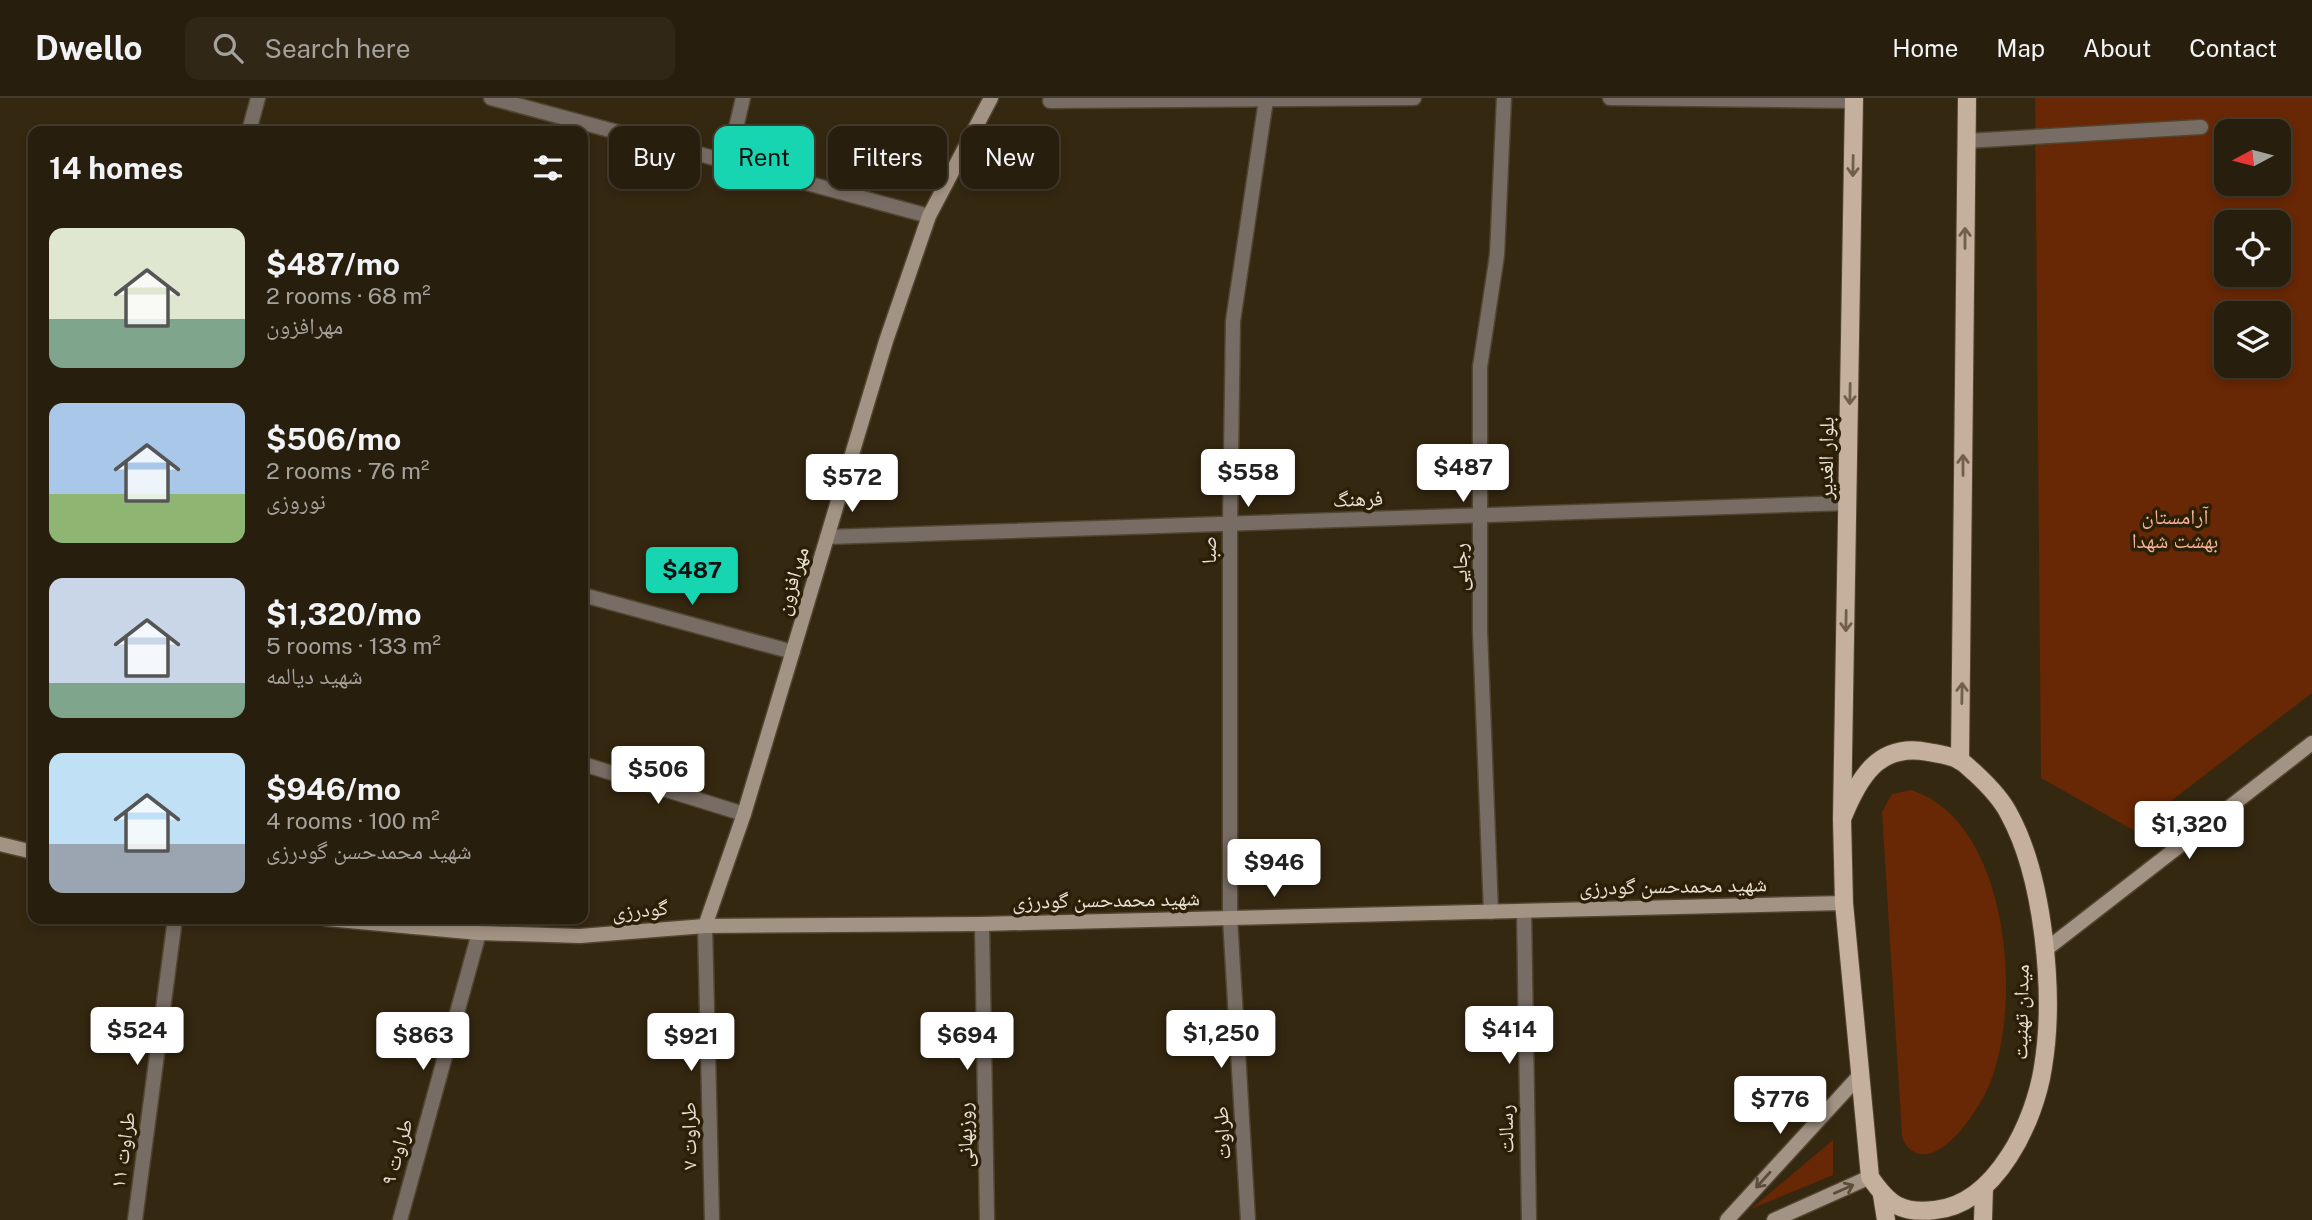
<!DOCTYPE html>
<meta charset="utf-8">
<style>
body{margin:0;font-family:"Public Sans","Noto Naskh Arabic",sans-serif;background:#302716;color:#f1f3f6;height:100vh;display:flex;flex-direction:column;font-size:26px;white-space:nowrap}
*{box-sizing:border-box;margin:0}
p{font-size:23px;color:#a5a29d}
.icon{flex:none;width:38px;height:38px;fill:none;stroke:currentColor;stroke-width:2;stroke-linecap:round;stroke-linejoin:round}
.map{position:relative;flex:1;overflow:hidden}
.drawer{position:absolute;left:28px;top:28px;width:560px;height:798px;display:flex;flex-direction:column;background:#281e0d;border-radius:14px;box-shadow:0 4px 10px #0003,0 0 0 2px #443c2e}
.drawer>*{flex:none}
.hud{position:absolute;left:609px;top:28px;width:665px;height:63px;display:flex;gap:14px}
.needle{width:46px;rotate:263deg}
.tools{position:absolute;left:2214px;top:21px;display:grid;gap:14px}
.tools a{display:grid;place-items:center;width:77px;height:77px;border-radius:14px;background:#281e0d;box-shadow:0 4px 10px #0003,0 0 0 2px #443c2e;font-size:35px}
.price{position:absolute;translate:-50% -60px;padding:0 16px;border-radius:7px;background:#fff;color:#222;font-size:23px;line-height:46px;filter:drop-shadow(0 2px 4px #0008)}
.price::after{content:'';position:absolute;left:50%;top:42px;width:21px;height:16px;margin-left:-10px;background:inherit;clip-path:polygon(0 0,100% 0,50% 100%)}
.price.current{background:#18d5b2;color:#111}
ul{padding:0;list-style:none}
li{display:flex;align-items:center;gap:21px;height:175px;padding:0 21px}
li span{display:grid;place-items:center;flex:none;width:196px;height:140px;border-radius:14px;color:#555}
li>.icon{margin-inline-start:auto}
span .icon{width:84px;height:84px;fill:#fffc;stroke-width:1}
li b{font-size:30px}
h2{display:flex;justify-content:space-between;align-items:center;height:84px;padding:0 21px;font-size:30px}
.tag{padding:0 24px;border-radius:14px;background:#281e0d;box-shadow:0 4px 10px #0003,0 0 0 2px #443c2e;font-size:24px;line-height:63px}
.tag.current{background:#18d5b2;color:#111}
header{display:flex;align-items:center;gap:42px;box-sizing:border-box;height:98px;padding:0 35px;background:#281e0d;border-bottom:2px solid #443c2e}
header strong{font-size:33px}
nav{display:flex;gap:38px;margin-inline-start:auto;font-size:24px}
.search{width:490px;height:63px;background:#302716;display:flex;align-items:center;gap:18px;box-sizing:border-box;padding:0 24px;border-radius:14px;color:#a5a29d;font-size:26px}
.map>svg:first-child{display:block}
</style>
<header>
<strong>Dwello</strong>
<div class="search"><svg class="icon" aria-label="search" viewBox="0 0 24 24"><circle cx="10" cy="10" r="6"/><path d="M15 15l6 6"/></svg>Search here</div>
<nav><a>Home</a><a>Map</a><a>About</a><a>Contact</a></nav>
</header>
<div class="map">
<svg width="2312" height="1122" viewBox="0 0 2312 1122">
<rect width="100%" height="100%" fill="#352811"/>
<g fill="#682705" fill-rule="evenodd">
<path d="M2035 0H2312V595L2133 732 2041 680ZM2226 33H2278V86H2226ZM2226 124H2278V177H2226ZM2226 215H2278V268H2226Z"/>
<path d="M1911 692C2011 723 2025 914 1986 994 1976 1015 1941 1068 1914 1054 1907 1050 1904 1045 1902 1038L1882 714 1892 696Z"/>
<path d="M1833 1042V1077L1751 1111Z"/>
</g>
<g fill="none" stroke-linecap="round" stroke-linejoin="round">
<g stroke="#524530" stroke-width="17">
<g id="street">
<path d="M491 0 929 118"/>
<path d="M1610 0 1854 3"/>
<path d="M1050 3 1414 0"/>
<path d="M249 33 258 0"/>
<path d="M1966 43 2201 29"/>
<path d="M728 64 743 0"/>
<path d="M827 439 1848 405"/>
<path d="M583 497 793 554"/>
<path d="M583 666 744 716"/>
<path d="M1524 813 1529 1122"/>
<path d="M1491 814 1480 533V269L1497 157 1504 0"/>
<path d="M982 826 987 1122"/>
<path d="M705 828 712 1122"/>
<path d="M135 1122 175 821"/>
<path d="M400 1122 479 835"/>
<path d="M1248 1122 1230 820V426L1233 223 1266 2"/>
</g>
</g>
<g stroke="#524530" stroke-width="17">
<g id="secondary">
<path d="M0 746 33 754"/>
<path d="M327 821 479 835 580 838 705 828 982 826 1844 805"/>
<path d="M705 828 744 716 886 243 929 118 991 0"/>
<path d="M2044 853 2312 645"/>
<path d="M1727 1122 1859 978"/>
<path d="M1774 1122 1870 1079"/>
</g>
</g>
<g stroke="#524530" stroke-width="20">
<g id="primary">
<path d="M1960 663 1967 0"/>
<path d="M1842 721C1858 681 1878 644 1928 654 1938 656 1949 657 1959 662 1965 665 1970 671 1975 675 1988 687 2001 700 2009 716 2044 780 2055 897 2043 969 2035 1023 1996 1106 1935 1112 1902 1116 1889 1107 1870 1079L1844 805 1842 721 1854 0"/>
<path d="M1882 1097 1886 1122"/>
<path d="M1983 1122 1984 1089"/>
</g>
</g>
<use href="#street" stroke="#786d64" stroke-width="14"/>
<use href="#secondary" stroke="#a39384" stroke-width="14"/>
<use href="#primary" stroke="#c5af9d" stroke-width="18"/>
</g>
<defs><path id="oneway-shaft" d="M-6 0H5M1.5-3L5.5 0L1.5 3" fill="none" stroke-width="1.6" stroke-linecap="round" stroke-linejoin="round" transform="scale(1.75)"/></defs>
<g stroke="#70604a">
<use href="#oneway-shaft" transform="translate(1853 68) rotate(91)"/>
<use href="#oneway-shaft" transform="translate(1965 140) rotate(-90)"/>
<use href="#oneway-shaft" transform="translate(1850 296) rotate(91)"/>
<use href="#oneway-shaft" transform="translate(1963 367) rotate(-90)"/>
<use href="#oneway-shaft" transform="translate(1846 523) rotate(91)"/>
<use href="#oneway-shaft" transform="translate(1962 595) rotate(-89)"/>
</g>
<g stroke="#5b4d39">
<use href="#oneway-shaft" transform="translate(1763 1082) rotate(132)"/>
<use href="#oneway-shaft" transform="translate(1844 1091) rotate(-24)"/>
</g>
<g text-anchor="middle" stroke-width="7" stroke-linejoin="round" paint-order="stroke">
<g font-size="21" fill="#e8e0d2" stroke="#2b1f07">
<text transform="translate(1826 360) rotate(-89)" y="7">بلوار الغدیر</text>
<text transform="translate(1358 401) rotate(-2)" y="7">فرهنگ</text>
<text transform="translate(1209 452) rotate(-90)" y="7">صبا</text>
<text transform="translate(1460 469) rotate(-90)" y="7">رجایی</text>
<text transform="translate(792 483) rotate(-73)" y="7">مهرافزون</text>
<text transform="translate(1673 788) rotate(-1)" y="7">شهید محمدحسن گودرزی</text>
<text transform="translate(1106 802) rotate(-1)" y="7">شهید محمدحسن گودرزی</text>
<text transform="translate(640 812) rotate(-5)" y="7">گودرزی</text>
<text transform="translate(2021 914) rotate(-89)" y="7">میدان تهنیت</text>
<text transform="translate(1506 1031) rotate(-91)" y="7">رسالت</text>
<text transform="translate(1222 1035) rotate(-93)" y="7">طراوت</text>
<text transform="translate(965 1037) rotate(-91)" y="7">روزبهانی</text>
<text transform="translate(689 1038) rotate(-91)" y="7">طراوت ۷</text>
<text transform="translate(123 1052) rotate(-82)" y="7">طراوت ۱۱</text>
<text transform="translate(397 1054) rotate(-74)" y="7">طراوت ۹</text>
</g>
<g font-size="21" fill="#f6b398" stroke="#2b1f07">
<text x="2175" y="426">آرامستان<tspan x="2175" dy="24">بهشت شهدا</tspan></text>
</g>
</g>
</svg>
<div class="tools">
<a><svg class="needle" viewBox="-14 -14 28 28"><path d="M0-13l5 13h-10z" fill="#e53935"/><path d="M0 13l5-13h-10z" fill="#a5a29d"/></svg></a>
<a><svg class="icon" aria-label="locate" viewBox="0 0 24 24"><circle cx="12" cy="12" r="6"/><path d="M12 2v4M12 18v4M2 12h4M18 12h4"/></svg></a>
<a><svg class="icon" aria-label="layers" viewBox="0 0 24 24"><path d="M12 4l9 5-9 5-9-5zM3 14l9 5 9-5"/></svg></a>
</div>
<b class="price" style="left:1463px;top:406px">$487</b>
<b class="price" style="left:1248px;top:411px">$558</b>
<b class="price" style="left:852px;top:416px">$572</b>
<b class="price current" style="left:692px;top:509px">$487</b>
<b class="price" style="left:658px;top:708px">$506</b>
<b class="price" style="left:2189px;top:763px">$1,320</b>
<b class="price" style="left:1274px;top:801px">$946</b>
<b class="price" style="left:1509px;top:968px">$414</b>
<b class="price" style="left:137px;top:969px">$524</b>
<b class="price" style="left:1221px;top:972px">$1,250</b>
<b class="price" style="left:423px;top:974px">$863</b>
<b class="price" style="left:967px;top:974px">$694</b>
<b class="price" style="left:691px;top:975px">$921</b>
<b class="price" style="left:1780px;top:1038px">$776</b>
<div class="hud">
<a class="tag">Buy</a>
<a class="tag current">Rent</a>
<a class="tag">Filters</a>
<a class="tag">New</a>
</div>
<section class="drawer">
<h2>14 homes<svg class="icon" aria-label="filters" viewBox="0 0 24 24"><path d="M4 7h16M4 17h16"/><circle cx="9" cy="7" r="2"/><circle cx="15" cy="17" r="2"/></svg></h2>
<ul>
<li><span style="background:linear-gradient(#dfe7d0 65%,#7fa58c 0)"><svg class="icon" aria-label="home" viewBox="0 0 24 24"><path d="M3 11l9-7 9 7M6 9v11h12V9"/></svg></span><div><b>$487/mo</b><p>2 rooms · 68 m²</p><p>مهرافزون</p></div></li>
<li><span style="background:linear-gradient(#a9c7e8 65%,#8fb573 0)"><svg class="icon" aria-label="home" viewBox="0 0 24 24"><path d="M3 11l9-7 9 7M6 9v11h12V9"/></svg></span><div><b>$506/mo</b><p>2 rooms · 76 m²</p><p>نوروزی</p></div></li>
<li><span style="background:linear-gradient(#c9d6e8 75%,#7fa58c 0)"><svg class="icon" aria-label="home" viewBox="0 0 24 24"><path d="M3 11l9-7 9 7M6 9v11h12V9"/></svg></span><div><b>$1,320/mo</b><p>5 rooms · 133 m²</p><p>شهید دیالمه</p></div></li>
<li><span style="background:linear-gradient(#bfe0f5 65%,#9aa5b1 0)"><svg class="icon" aria-label="home" viewBox="0 0 24 24"><path d="M3 11l9-7 9 7M6 9v11h12V9"/></svg></span><div><b>$946/mo</b><p>4 rooms · 100 m²</p><p>شهید محمدحسن گودرزی</p></div></li>
</ul>
</section>
</div>
